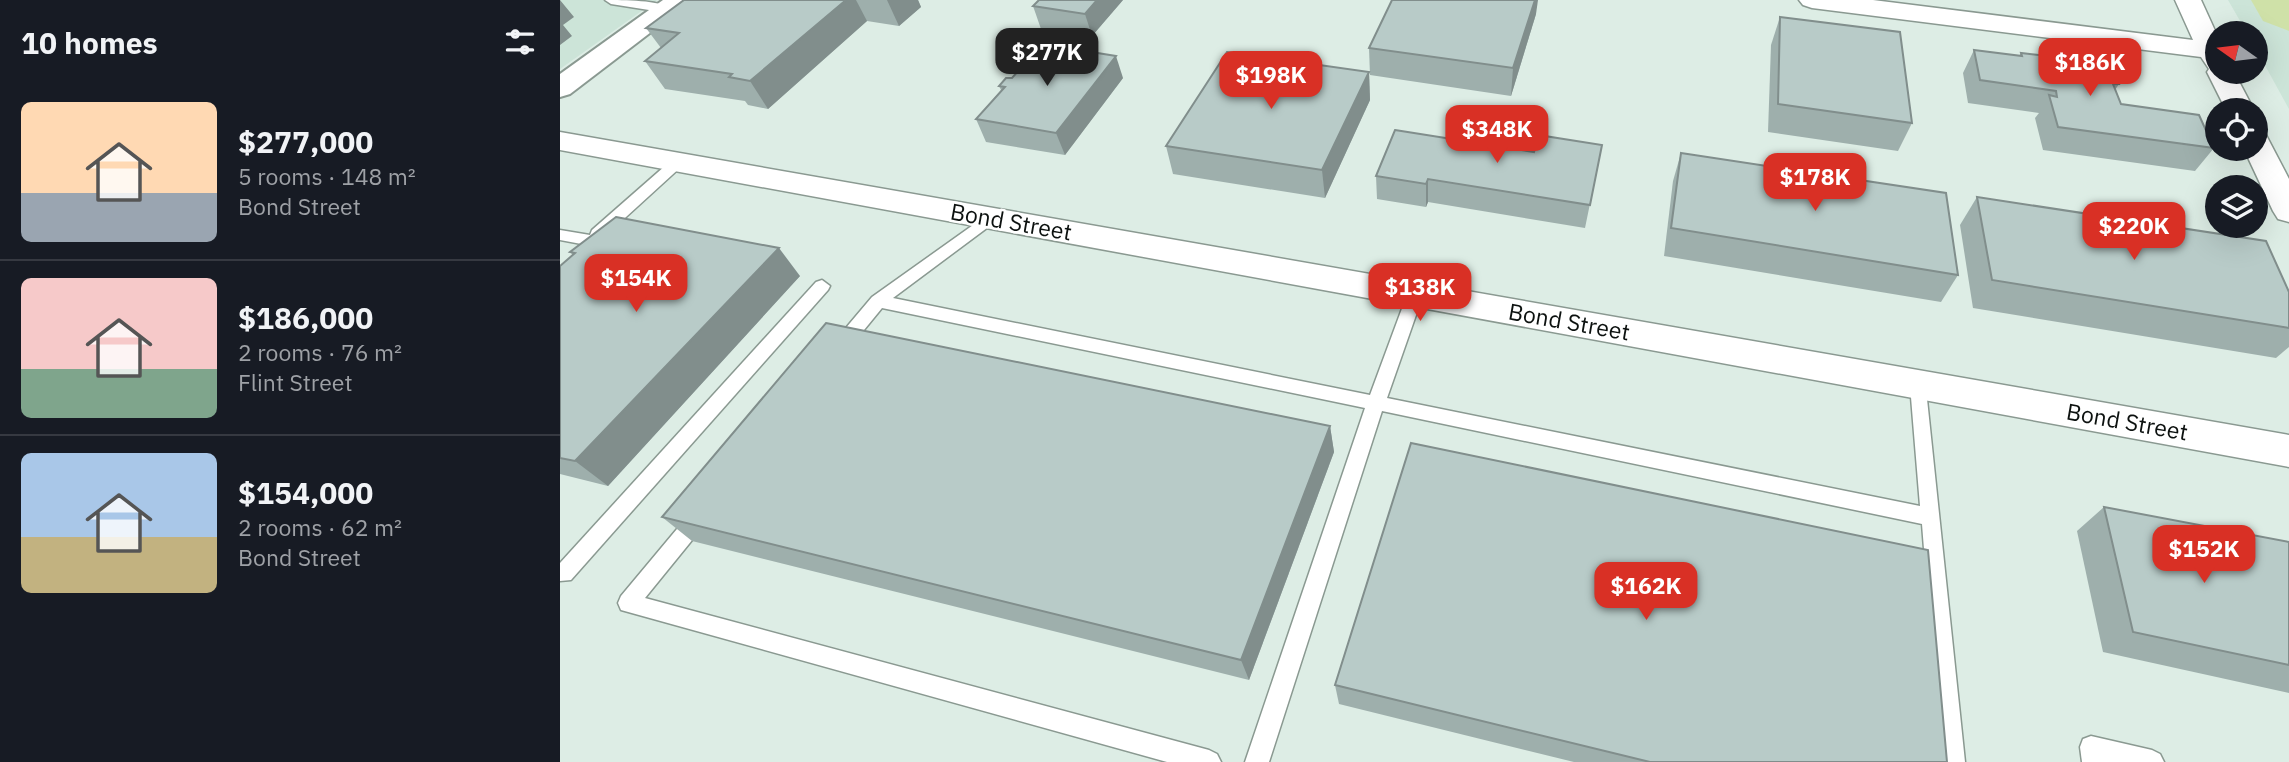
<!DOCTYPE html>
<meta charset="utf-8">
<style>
body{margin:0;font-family:"IBM Plex Sans",sans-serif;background:#242831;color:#f1f3f6;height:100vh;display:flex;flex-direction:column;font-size:26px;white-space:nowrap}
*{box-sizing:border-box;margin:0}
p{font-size:23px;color:#9ea1a6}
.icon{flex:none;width:38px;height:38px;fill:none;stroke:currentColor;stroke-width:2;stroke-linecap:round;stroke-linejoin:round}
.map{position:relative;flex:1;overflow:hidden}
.panel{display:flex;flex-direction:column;background:#171b24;width:560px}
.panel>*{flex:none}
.needle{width:46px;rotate:284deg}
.controls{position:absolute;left:1645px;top:21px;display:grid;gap:14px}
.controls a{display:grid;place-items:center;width:63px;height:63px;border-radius:50%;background:#171b24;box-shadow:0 7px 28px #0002;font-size:35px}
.price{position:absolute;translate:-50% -60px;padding:0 16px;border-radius:14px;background:#d93025;color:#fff;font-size:23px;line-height:46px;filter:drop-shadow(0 2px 4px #0008)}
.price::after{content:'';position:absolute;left:50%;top:42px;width:21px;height:16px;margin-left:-10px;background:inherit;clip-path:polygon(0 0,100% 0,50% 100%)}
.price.current{background:#222;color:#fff}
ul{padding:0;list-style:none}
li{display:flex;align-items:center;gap:21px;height:175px;padding:0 21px}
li+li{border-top:2px solid #363941}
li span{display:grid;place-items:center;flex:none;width:196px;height:140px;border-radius:10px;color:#555}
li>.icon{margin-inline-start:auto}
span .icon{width:84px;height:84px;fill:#fffc;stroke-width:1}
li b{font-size:30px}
h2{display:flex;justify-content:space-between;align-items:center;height:84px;padding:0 21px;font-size:30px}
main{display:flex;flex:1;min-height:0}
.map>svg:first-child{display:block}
</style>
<main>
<section class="panel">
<h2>10 homes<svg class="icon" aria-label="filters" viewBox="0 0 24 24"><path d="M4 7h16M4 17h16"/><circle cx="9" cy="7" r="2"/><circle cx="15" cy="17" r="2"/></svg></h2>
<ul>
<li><span style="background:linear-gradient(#ffd9b3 65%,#9aa5b1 0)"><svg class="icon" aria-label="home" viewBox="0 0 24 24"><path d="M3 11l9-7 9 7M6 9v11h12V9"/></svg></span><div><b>$277,000</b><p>5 rooms · 148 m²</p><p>Bond Street</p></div></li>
<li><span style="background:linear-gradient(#f6c9c9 65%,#7fa58c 0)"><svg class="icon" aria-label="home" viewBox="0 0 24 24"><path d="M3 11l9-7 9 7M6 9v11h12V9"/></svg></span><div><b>$186,000</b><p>2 rooms · 76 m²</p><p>Flint Street</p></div></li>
<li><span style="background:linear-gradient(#a9c7e8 60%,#c2b280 0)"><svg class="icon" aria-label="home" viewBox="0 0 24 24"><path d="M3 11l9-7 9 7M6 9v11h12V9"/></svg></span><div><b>$154,000</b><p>2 rooms · 62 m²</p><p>Bond Street</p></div></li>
</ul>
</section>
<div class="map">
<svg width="1729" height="762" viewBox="0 0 1729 762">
<rect width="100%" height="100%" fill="#ddede5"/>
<g fill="#cce4d8">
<path d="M0 0H97L0 69Z"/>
<path d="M1668 0H1729V109L1696 49V33H1687Z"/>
</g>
<path fill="#cfe1a8" d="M1691 0H1729V31L1703 21Z"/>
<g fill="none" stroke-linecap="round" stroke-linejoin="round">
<g stroke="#8a9991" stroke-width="3">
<g id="lane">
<path d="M45 0C65 0 98 0 114 9L108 13 51 4Z"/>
<path d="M118 157 123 159V165L43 238 53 240 56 244 53 248 48 249 0 240V230L30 235 32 230 113 159Z"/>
<path d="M430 213 438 218 435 222 333 298 810 395 847 295 855 289 863 295 827 398 1360 506 1350 385 1353 380H1365L1405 762H1381L1362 524 822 411 709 762H685L805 408 322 308 286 352H274L271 347 274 342 312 297Z"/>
<path d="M262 280 270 286 268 290 11 580 0 581V563L256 282Z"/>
<path d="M139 508 146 511 149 517 146 523 85 598 649 750 657 754 661 762H607L61 610 58 603 61 596 132 511Z"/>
<path d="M1531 736 1592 750 1600 754 1604 762H1522L1520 747 1523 739Z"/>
</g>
</g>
<g stroke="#8a9991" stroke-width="3">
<g id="street">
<path d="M1239 0H1313L1633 40 1615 0H1641L1657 35V72H1674L1694 110H1666L1647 72 1649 69 1641 57 1252 8 1243 5Z"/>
<path d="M0 132 1729 435V467L0 150Z"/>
<path d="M1696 133 1706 135 1729 179V222L1718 219 1713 211 1684 149H1696Z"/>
</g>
</g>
<g stroke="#8a9991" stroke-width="4">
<path id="secondary" d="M103 0H133L10 94 0 97V74Z"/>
</g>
<use href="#lane" fill="#fff" fill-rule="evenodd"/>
<use href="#street" fill="#fff" fill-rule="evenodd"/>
<use href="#secondary" fill="#fff" fill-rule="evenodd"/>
</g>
<g fill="#9eafac">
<path d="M124 0H358L361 7 339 26 307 21 208 109 188 105 185 101 105 89 85 61 101 48 86 28Z"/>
<path d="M563 0 532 36 481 29 473 6Z"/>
<path d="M976 14 951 96 810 75 809 48Z"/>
<path d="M1220 17 1352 123 1338 151 1208 132 1211 45Z"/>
<path d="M1414 50 1459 56 1461 53 1515 62 1549 72 1559 84 1555 90 1561 104 1654 148 1635 171 1483 150 1475 118 1479 113 1408 103 1403 73Z"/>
<path d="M809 72 810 100 765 198 613 174 606 146Z"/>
<path d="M563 78 505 155 426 142 416 119 441 90 439 86Z"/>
<path d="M1042 145 1025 228 868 202 866 207 817 199 816 176 974 152Z"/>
<path d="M1121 153 1398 275 1381 302 1104 256 1113 181Z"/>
<path d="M1417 197 1729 292V347L1716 358 1413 308 1400 225Z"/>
<path d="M10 252 240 276 48 486 0 474V266L13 255Z"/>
<path d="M770 426 774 452 689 680 132 541 102 517Z"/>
<path d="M1544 507 1729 542V693L1543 652 1517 531Z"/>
<path d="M775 685 1387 762H1014L779 704Z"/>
</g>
<g fill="#818e8c">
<path d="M0 0 14 17 3 25 12 36 0 45Z"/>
<path d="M286 0H296L307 21 208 109 190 81Z"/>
<path d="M327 0H358L361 7 339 26Z"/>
<path d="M537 0H563L532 36 525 14Z"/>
<path d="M975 0H978L976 14 951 96 953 68Z"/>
<path d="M556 56 563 78 505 155 496 133Z"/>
<path d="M809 72 810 100 765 198 762 170Z"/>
<path d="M868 179V202L866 207V184Z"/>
<path d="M219 248 240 276 48 486 15 461Z"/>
<path d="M770 426 774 452 689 680 681 660Z"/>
</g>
<g fill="#b8cbc8" stroke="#818e8c" stroke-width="2">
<path d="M124 0H286L190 81 169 77 172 74 85 61 119 33 86 28Z"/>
<path d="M479 0H537L525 14 473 6Z"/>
<path d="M832 0H975L953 68 809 48Z"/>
<path d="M1220 17 1340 32 1352 123 1218 104Z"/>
<path d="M482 44 556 56 496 133 416 119 445 87 439 86 446 78H452Z"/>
<path d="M1414 50 1462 56 1461 53 1514 59 1515 62 1548 67 1549 72 1555 73 1559 84H1553L1561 104 1639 115 1654 148 1498 127 1489 95 1497 97 1496 91 1420 80Z"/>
<path d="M667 52 809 72 762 170 606 146Z"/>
<path d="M835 130 974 152 978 135 1042 145 1030 205 868 179 866 184 816 176Z"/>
<path d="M1121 153 1386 193 1398 275 1111 228Z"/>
<path d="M1417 197 1706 241 1729 292V328L1432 280Z"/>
<path d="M56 217 219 248 15 461 0 458V266L15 253 10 252Z"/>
<path d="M266 323 770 426 681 660 102 517Z"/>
<path d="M851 443 1368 550 1387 762H1090L775 685Z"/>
<path d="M1544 507 1729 542V665L1573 632Z"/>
</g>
<g text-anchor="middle" stroke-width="5" stroke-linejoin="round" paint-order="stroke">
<g font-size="23" fill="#0c110f" stroke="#fff">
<text transform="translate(451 222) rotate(10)" y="8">Bond Street</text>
<text transform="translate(1009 322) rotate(10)" y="8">Bond Street</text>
<text transform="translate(1567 422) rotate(10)" y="8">Bond Street</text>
</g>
</g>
</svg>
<div class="controls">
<a><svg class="needle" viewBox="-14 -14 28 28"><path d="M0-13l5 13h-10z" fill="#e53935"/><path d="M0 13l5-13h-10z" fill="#9ea1a6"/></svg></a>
<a><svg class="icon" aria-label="locate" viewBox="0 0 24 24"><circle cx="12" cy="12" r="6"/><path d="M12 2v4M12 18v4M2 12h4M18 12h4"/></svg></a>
<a><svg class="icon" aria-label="layers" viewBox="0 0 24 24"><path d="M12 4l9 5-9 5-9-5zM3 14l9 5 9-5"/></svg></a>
</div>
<b class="price current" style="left:487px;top:88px">$277K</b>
<b class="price" style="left:1530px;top:98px">$186K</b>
<b class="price" style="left:711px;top:111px">$198K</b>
<b class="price" style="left:937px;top:165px">$348K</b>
<b class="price" style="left:1255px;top:213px">$178K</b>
<b class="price" style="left:1574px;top:262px">$220K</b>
<b class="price" style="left:76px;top:314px">$154K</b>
<b class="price" style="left:860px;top:323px">$138K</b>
<b class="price" style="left:1644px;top:585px">$152K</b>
<b class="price" style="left:1086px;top:622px">$162K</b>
</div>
</main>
